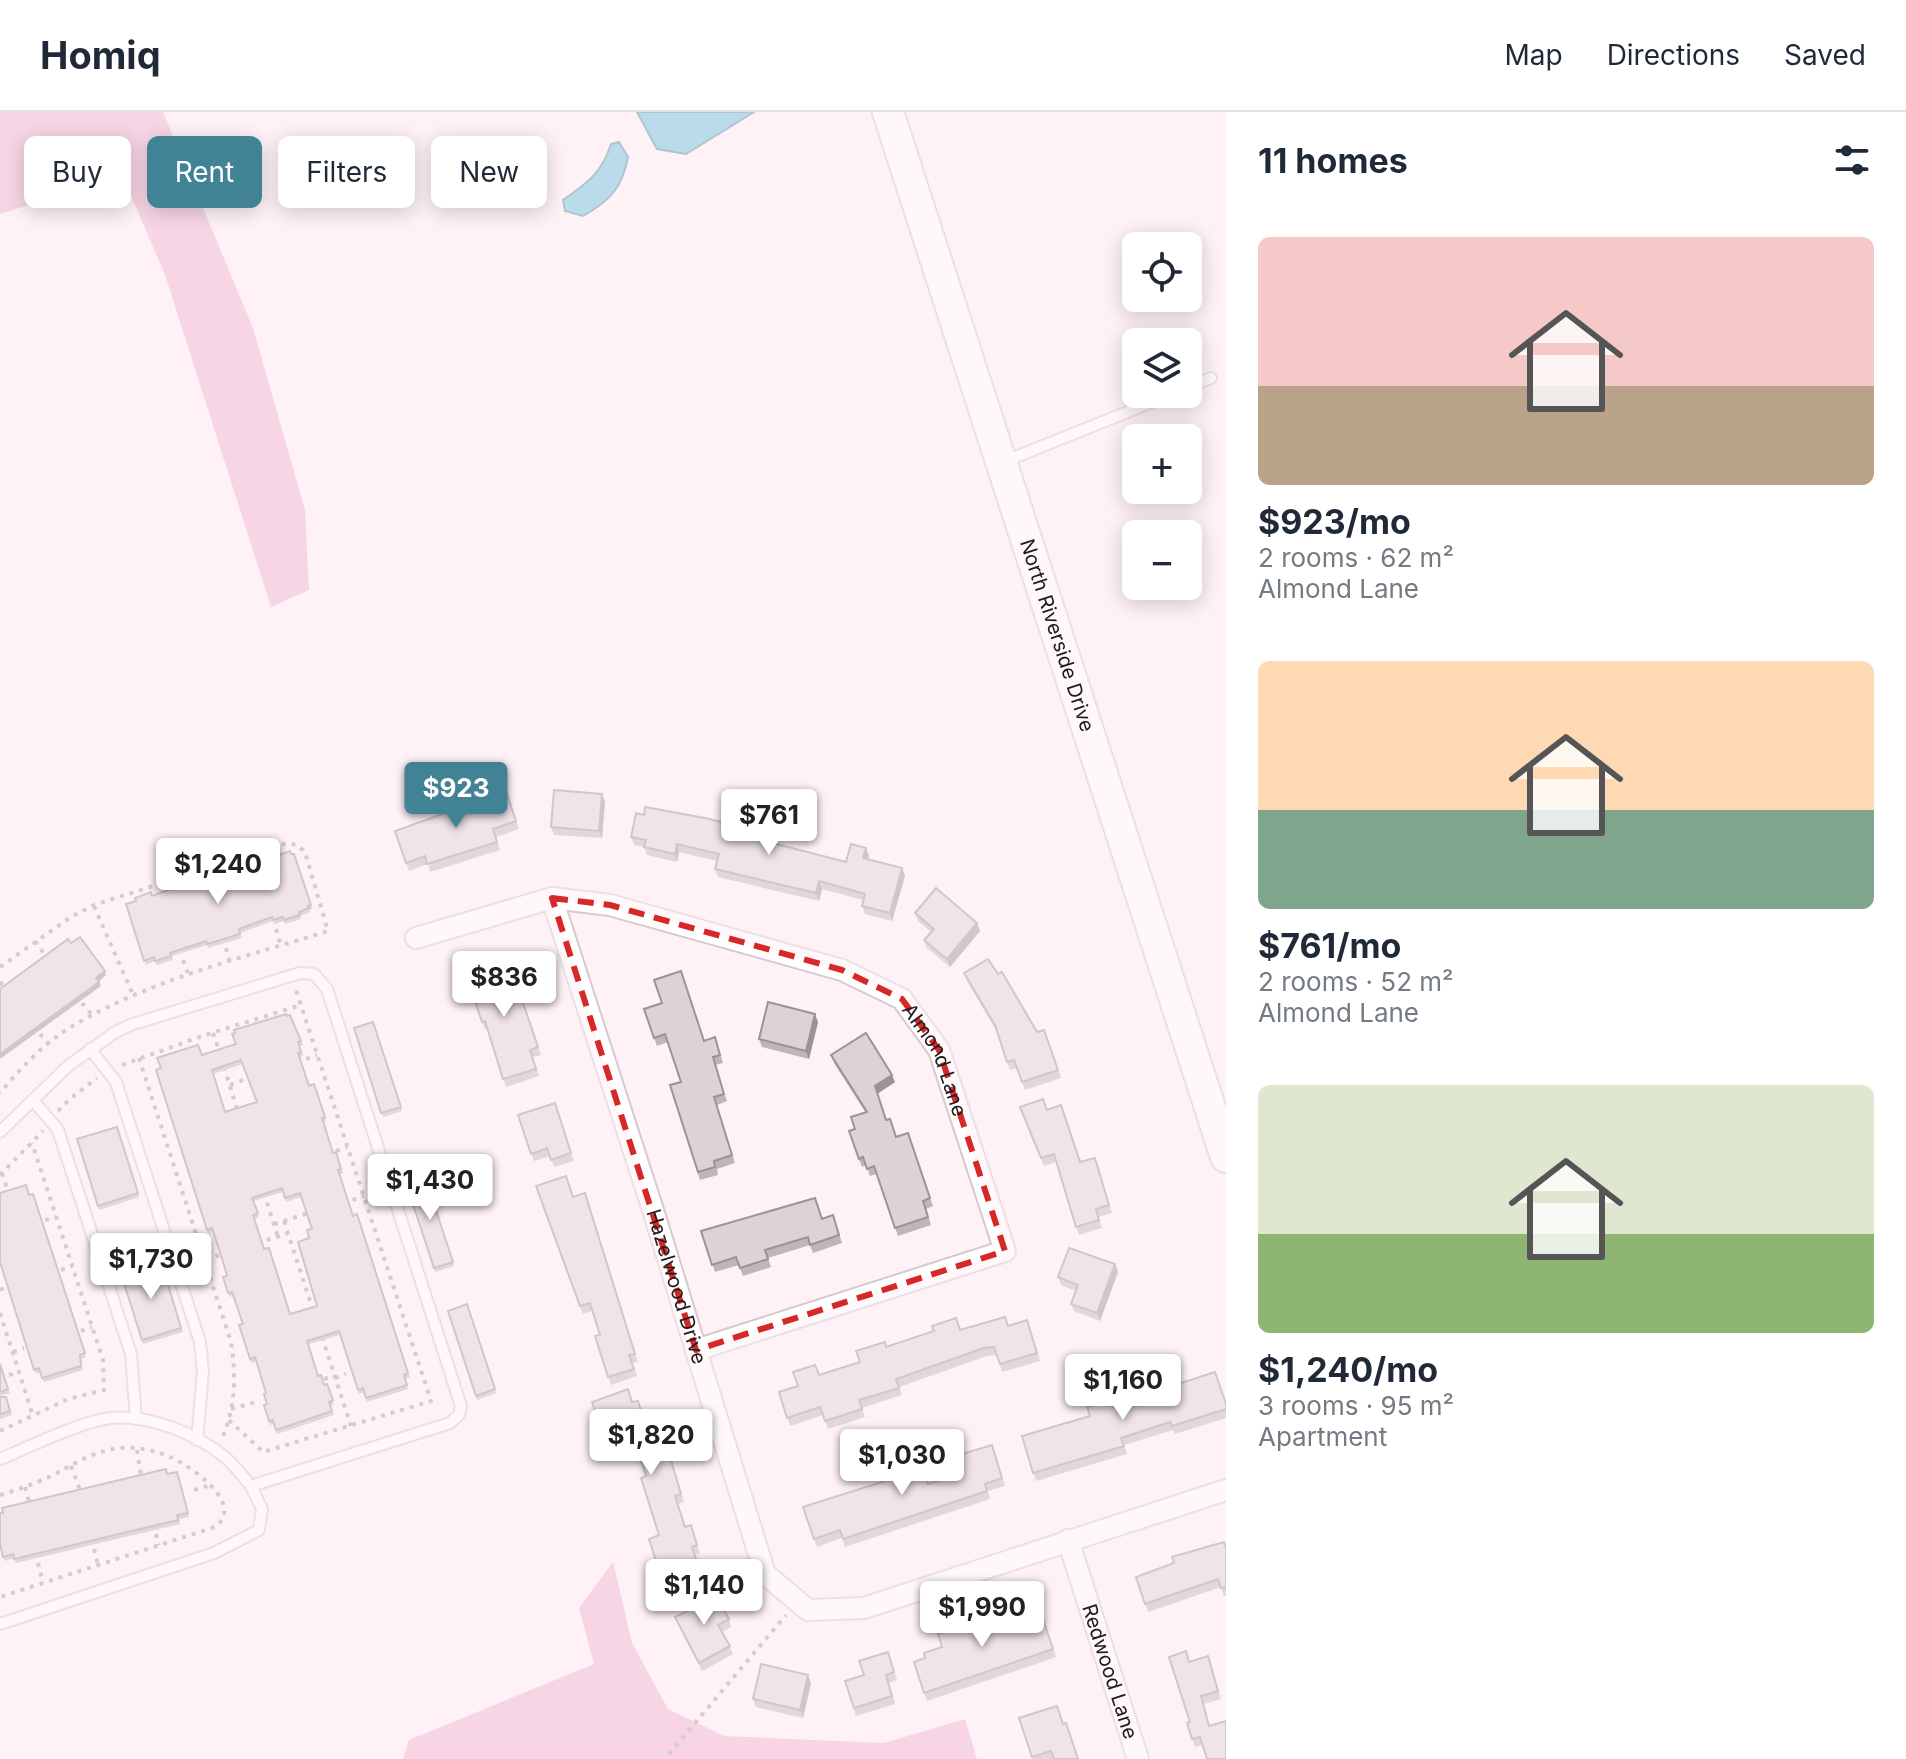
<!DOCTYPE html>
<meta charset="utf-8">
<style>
body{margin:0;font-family:Inter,sans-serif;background:#f6f6f7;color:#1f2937;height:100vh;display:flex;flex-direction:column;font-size:30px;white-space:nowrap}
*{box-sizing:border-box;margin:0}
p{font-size:26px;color:#747a83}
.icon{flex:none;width:44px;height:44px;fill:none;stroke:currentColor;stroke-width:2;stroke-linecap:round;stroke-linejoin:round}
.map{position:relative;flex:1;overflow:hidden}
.sheet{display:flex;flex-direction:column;background:#fff;width:680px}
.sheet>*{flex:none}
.top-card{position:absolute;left:24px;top:24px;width:760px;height:72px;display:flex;gap:16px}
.tools{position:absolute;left:1122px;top:120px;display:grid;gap:16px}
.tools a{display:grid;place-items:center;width:80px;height:80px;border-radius:12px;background:#fff;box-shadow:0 4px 20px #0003;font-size:40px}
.price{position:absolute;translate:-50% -68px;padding:0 18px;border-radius:8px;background:#fff;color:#222;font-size:26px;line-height:52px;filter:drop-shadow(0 2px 4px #0008)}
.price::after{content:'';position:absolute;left:50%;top:48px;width:24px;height:18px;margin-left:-12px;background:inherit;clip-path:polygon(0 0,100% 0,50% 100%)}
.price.active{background:#418294;color:#fff}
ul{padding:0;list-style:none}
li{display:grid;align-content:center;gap:16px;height:424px;padding:0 32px}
li span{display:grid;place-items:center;height:248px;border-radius:12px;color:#555}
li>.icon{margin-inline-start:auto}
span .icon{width:144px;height:144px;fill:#fffc;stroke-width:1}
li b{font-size:34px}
h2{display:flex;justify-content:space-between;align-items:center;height:96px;padding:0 32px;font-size:34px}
.tag{padding:0 28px;border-radius:12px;background:#fff;box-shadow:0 4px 20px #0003;font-size:28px;line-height:72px}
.tag.active{background:#418294;color:#fff}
header{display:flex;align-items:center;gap:48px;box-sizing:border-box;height:112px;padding:0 40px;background:#fff;border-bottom:2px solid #e0e1e3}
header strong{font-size:38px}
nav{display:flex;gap:44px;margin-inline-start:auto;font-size:28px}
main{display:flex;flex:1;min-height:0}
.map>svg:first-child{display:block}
</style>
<header>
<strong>Homiq</strong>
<nav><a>Map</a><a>Directions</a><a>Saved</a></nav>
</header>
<main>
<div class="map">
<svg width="1226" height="1647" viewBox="0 0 1226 1647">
<rect width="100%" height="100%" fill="#fef2f7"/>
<g fill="#efb1cd">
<path d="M0 0H163L253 216 305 398 309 478 271 495 165 163 129 79H76L0 102Z"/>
<path d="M613 1450 632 1531 668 1597 724 1624 884 1631 965 1607 977 1647H403L409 1628 594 1552 579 1496Z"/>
</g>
<g fill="#68c1da" stroke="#528fa1" stroke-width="2">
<path d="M637 0H754L686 42 657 37Z"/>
<path d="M619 30 628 45C622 76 610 89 583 104L565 99 563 88C587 71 602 61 611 32Z"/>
</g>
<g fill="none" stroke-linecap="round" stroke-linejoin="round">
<g stroke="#d7c9cf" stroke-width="14">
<g id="lane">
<path d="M1188 275 1211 266"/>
<path d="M1003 350 1172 282"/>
<path d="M90 937 116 970 200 1230 203 1259 197 1328"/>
<path d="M33 988 58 1018 131 1242 136 1307"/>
<path d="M0 1020 68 954 114 921 130 913 300 861 314 862 327 877 461 1294 459 1303 450 1311 251 1374 262 1397 259 1418 214 1441 0 1512"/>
<path d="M0 1347C29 1335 82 1309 111 1306 149 1302 197 1322 226 1346 235 1354 243 1365 251 1374"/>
</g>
</g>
<g stroke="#d7c9cf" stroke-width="24">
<g id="street">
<path id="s1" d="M552 786 653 1098 765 1462 808 1498 864 1496 1226 1378"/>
<path id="s2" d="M416 826 552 786 610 793 842 858 902 887 939 938 1005 1139 696 1238"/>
<path id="s3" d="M1068 1428 1138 1647"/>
</g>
</g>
<g stroke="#d7c9cf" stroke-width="34">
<g id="secondary">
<path id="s4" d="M888 0 1226 1045"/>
</g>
</g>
<g stroke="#a79ea1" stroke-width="4" stroke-dasharray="4 6" stroke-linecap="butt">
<path d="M248 744 251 754"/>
<path d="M94 794 133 883"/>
<path d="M276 817 281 834"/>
<path d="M35 829 45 843"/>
<path d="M226 836 230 851"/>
<path d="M183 848 189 864"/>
<path d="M0 855 71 805 94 793 287 731 297 733 305 740 328 819C242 846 149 868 71 915 44 931 20 957 0 981"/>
<path d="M0 870 3 874"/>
<path d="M82 891 92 903"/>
<path d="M213 921 219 939"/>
<path d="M40 922 49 932"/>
<path d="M139 946 231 1230C236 1263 236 1295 222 1326"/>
<path d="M306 947 317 943"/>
<path d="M122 953 205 923 301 893"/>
<path d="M224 955 238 1000"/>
<path d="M230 973 243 968"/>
<path d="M58 999 71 986 97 966"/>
<path d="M336 1039 347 1035"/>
<path d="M2 1061 7 1076"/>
<path d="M0 1063 43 1019"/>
<path d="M264 1081 278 1125"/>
<path d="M343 1091 364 1084"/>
<path d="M45 1108 56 1105"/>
<path d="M284 1109 313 1198"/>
<path d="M274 1112 312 1100"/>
<path d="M257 1131 287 1122"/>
<path d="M206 1148 222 1142"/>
<path d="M61 1158 72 1154"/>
<path d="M0 1178 4 1176"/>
<path d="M0 1201 33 1304"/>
<path d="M81 1219 92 1215"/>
<path d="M322 1225 351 1314"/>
<path d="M13 1240 24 1236"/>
<path d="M9 1263 19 1260"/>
<path d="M335 1266 346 1262"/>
<path d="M324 1267 335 1264"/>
<path d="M231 1297 260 1289"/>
<path d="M229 1308 263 1340 431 1289 295 875"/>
<path d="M0 1319 68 1287 104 1278 103 1248 32 1031"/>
<path d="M137 1338 141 1363"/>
<path d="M71 1354 80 1378"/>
<path d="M25 1375 29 1390"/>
<path d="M194 1378 211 1373"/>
<path d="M0 1383C16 1378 32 1373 47 1366 71 1354 94 1338 121 1336 138 1335 155 1338 170 1345 191 1354 246 1392 215 1415L0 1485"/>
<path d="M156 1422 159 1433"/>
<path d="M94 1437 98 1453"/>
<path d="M38 1451 43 1471"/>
<path d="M669 1642 786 1503"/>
</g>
<use href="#lane" stroke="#fff" stroke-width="10"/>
<use href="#street" stroke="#fff" stroke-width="20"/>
<use href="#secondary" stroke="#fff" stroke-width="30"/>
</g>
<g fill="#c0b5b9" fill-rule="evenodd">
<path d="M506 679 519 717 496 725 500 738 430 760 428 752 409 759 395 719Z"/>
<path d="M602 682 605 690 602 726 554 723 551 715Z"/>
<path d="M631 725 758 726V727L846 750 866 736 869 744 868 747 902 756 905 764 892 809 865 802 862 794 863 788 822 777 819 789 718 765 715 757 717 749 679 740 677 750 647 743 644 735 634 733Z"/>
<path d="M291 742H294L312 797 310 798V800L300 804 301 807 285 812 284 809 274 812 273 809 240 821 242 826 208 836 207 833 172 844 173 848 157 853 155 849 146 853 126 792 152 784 222 764 255 754 280 743Z"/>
<path d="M915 801 977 811 980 819 950 855 927 836 924 828 931 820 918 809Z"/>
<path d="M465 860 519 877 541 943 533 945 539 964 506 975 488 917 485 918Z"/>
<path d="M964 861 998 862 1037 920 1044 918 1061 966 1025 978 1017 956 1010 958 997 920 967 869Z"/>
<path d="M644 897 704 929 715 925 723 951 715 953 727 989 717 993 735 1051 717 1057 718 1063 700 1068 670 973 681 970 668 930 657 934Z"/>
<path d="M290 903 303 933 300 934 303 944 300 945 309 973 316 976 326 1009 323 1010 333 1041 336 1040 343 1061 340 1062 353 1104 359 1106 410 1265 405 1267 408 1277 367 1290 364 1280 359 1282 340 1223 309 1232 319 1264 324 1273 329 1276 334 1292 330 1294 334 1303 277 1322 274 1312 270 1313 264 1293 267 1292 266 1281 257 1249 251 1251 243 1212 233 1184 230 1185 223 1165 227 1164 213 1120 209 1122 207 1118 202 943 236 932ZM243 952 257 990 226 1000 213 962ZM283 1080 286 1090 301 1085 312 1117 309 1126 317 1194 290 1202 264 1137 254 1107 259 1105 254 1089Z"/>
<path d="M373 910 402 999 383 1005 354 916Z"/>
<path d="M818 910 809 947 762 935 759 927Z"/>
<path d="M831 943 895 970 877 982 886 1008 896 1025 908 1021 933 1094 926 1097 931 1113 898 1124 877 1062 870 1064 866 1053 862 1055 849 1019 855 1017 866 1001 834 951Z"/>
<path d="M555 991 574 1049 554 1055 550 1044 534 1049 518 1003Z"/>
<path d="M1020 995 1047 997 1080 1050 1095 1046 1112 1101 1098 1105 1102 1116 1079 1123 1056 1050 1044 1054Z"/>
<path d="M117 1015 139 1085 99 1098 77 1027Z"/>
<path d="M425 1065 454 1154 435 1160 406 1071Z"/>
<path d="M26 1073 86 1245 81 1247 83 1258 44 1270 40 1260 36 1262 0 1150Z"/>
<path d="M536 1074 573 1085 585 1081 638 1250 632 1251 637 1264 611 1273 595 1224 600 1223 592 1199 583 1202Z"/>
<path d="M833 1103 842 1131 813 1141 810 1133 768 1146 771 1155 743 1164 739 1153 715 1160 701 1119 822 1106Z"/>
<path d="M161 1149 183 1220 143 1232 121 1162Z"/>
<path d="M1115 1152 1118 1160 1100 1209 1074 1199 1071 1192 1076 1179 1061 1173 1058 1165Z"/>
<path d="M467 1192 496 1281 477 1288 448 1199Z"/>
<path d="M1027 1208 1040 1249 1002 1260 997 1243 987 1244 899 1275 902 1283 862 1296 865 1305 828 1317 823 1303 790 1314 779 1280 798 1274 819 1263 860 1250 886 1235 960 1218 1008 1214Z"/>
<path d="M0 1252 10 1281 0 1284Z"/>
<path d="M1141 1284 1226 1292V1306L1175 1322 1173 1318 1124 1333 1127 1342 1036 1369 1022 1324 1090 1304Z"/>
<path d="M0 1285H6L12 1303 0 1307Z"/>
<path d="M592 1290H633L643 1305 657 1301 684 1390 678 1392 686 1415 691 1413 700 1441 695 1443 700 1461 664 1472 649 1427 659 1423 646 1364 638 1340 618 1347 614 1335 608 1337Z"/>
<path d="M992 1333 1005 1374 988 1379 990 1387 845 1435 842 1426 817 1435 814 1427 928 1372 961 1361Z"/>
<path d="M177 1360 189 1405 179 1407 180 1412 16 1451 14 1446 5 1449 3 1445 167 1362Z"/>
<path d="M1226 1436V1484H1224L1221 1475 1148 1500 1136 1465Z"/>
<path d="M1041 1501 1056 1545 927 1589 914 1550 925 1546 942 1535Z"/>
<path d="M675 1505 729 1507 731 1515 722 1520 733 1542 702 1559 678 1513Z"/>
<path d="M888 1540 897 1568 889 1571 895 1592 856 1604 845 1569 864 1563Z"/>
<path d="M1190 1550 1211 1552 1221 1587 1204 1592 1203 1633 1195 1635 1187 1611 1190 1610Z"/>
<path d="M811 1571 803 1606 756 1595 753 1587Z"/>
<path d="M1019 1606 1063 1612 1078 1647H1033Z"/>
</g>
<g fill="#9c9396">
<path d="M602 682 605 690 602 726 599 719Z"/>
<path d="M677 732 679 740 677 750 675 742Z"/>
<path d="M866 736 869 744 866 754 863 746Z"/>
<path d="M902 756 905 764 892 809 890 801Z"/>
<path d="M819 769 822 777 819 789 816 781Z"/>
<path d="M977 811 980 819 950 855 947 847Z"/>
<path d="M105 859 106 863 98 870 96 866Z"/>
<path d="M99 870 101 874 0 947V942Z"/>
<path d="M815 902 818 910 809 947 806 939Z"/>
<path d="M892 963 895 970 877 982 875 974Z"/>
<path d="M1115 1152 1118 1160 1100 1209 1097 1201Z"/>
<path d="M808 1563 811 1571 803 1606 800 1598Z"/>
</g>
<g fill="#dfd2d7" stroke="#9c9396" stroke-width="2" fill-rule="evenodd">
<path d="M554 678 602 682 599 719 551 715Z"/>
<path d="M506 679 516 709 493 717 497 730 427 752 425 744 406 751 395 719Z"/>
<path d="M645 695 705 706 755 718 753 726 846 750 851 732 866 736 863 746 902 756 890 801 862 794 865 782 819 769 816 781 715 757 719 742 677 732 675 742 644 735 646 728 631 725 636 701 644 703Z"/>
<path d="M290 739 291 742H294L311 793 308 794 309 796 299 800 300 803 284 808 283 805 273 808 272 805 239 817 240 822 207 832 206 829 170 841 171 844 155 849 154 845 144 849 126 792 136 789 135 786 151 780 152 784 220 759 222 764 255 754 254 752 264 748 263 745 279 740 280 743Z"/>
<path d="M936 776 977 811 947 847 924 828 934 817 915 801Z"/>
<path d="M80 825 105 859 96 866 99 870 0 942V877L68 827 71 831Z"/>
<path d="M988 847 998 862 1002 860 1037 920 1044 918 1058 958 1022 970 1014 948 1007 950 995 913 964 861Z"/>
<path d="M497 849 506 873 516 870 538 935 530 938 536 957 503 967 485 909 482 910 465 860Z"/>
<path d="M681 859 704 929 715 925 720 943 713 945 724 982 714 985 732 1043 714 1049 715 1055 698 1060 670 973 681 970 665 922 654 926 644 897 662 891 654 868Z"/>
<path d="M768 890 815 902 806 939 759 927Z"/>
<path d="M286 902 287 904 290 903 301 929 298 930 301 940 298 941 309 974 314 972 325 1005 322 1006 333 1041 336 1040 341 1057 338 1058 341 1067 353 1104 357 1102 408 1261 404 1263 407 1273 366 1286 363 1276 358 1278 339 1219 307 1229 318 1264 321 1263 324 1273 327 1272 333 1288 329 1290 332 1299 276 1318 273 1308 269 1309 264 1293 267 1292 264 1282 266 1281 255 1245 250 1247 239 1213 243 1212 232 1180 228 1181 223 1165 227 1164 224 1153 212 1116 207 1118 156 958 161 956 157 946 198 933 202 943 236 932 232 922 235 921 234 918ZM241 948 257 990 225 1000 212 958ZM282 1076 285 1086 300 1081 312 1117 307 1118 309 1126 298 1130 317 1194 290 1202 269 1136 264 1137 253 1103 258 1101 252 1086Z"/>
<path d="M373 910 401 995 381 1001 354 916Z"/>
<path d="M866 921 892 963 875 974 886 1008 890 1007 896 1025 908 1021 930 1086 923 1089 928 1105 895 1116 874 1054 867 1057 863 1045 859 1047 849 1019 855 1017 851 1005 867 1000 831 943Z"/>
<path d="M1043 987 1047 998 1061 993 1080 1050 1095 1046 1109 1093 1096 1097 1099 1108 1076 1115 1054 1042 1041 1046 1020 995Z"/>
<path d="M555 991 571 1041 551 1048 547 1036 531 1042 518 1003Z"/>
<path d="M117 1015 138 1081 98 1094 77 1027Z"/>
<path d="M566 1064 573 1085 585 1081 635 1242 629 1243 634 1257 608 1265 595 1224 600 1223 590 1191 580 1194 536 1074Z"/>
<path d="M425 1065 453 1150 434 1156 406 1071Z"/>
<path d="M26 1073 29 1083 33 1082 85 1241 80 1243 81 1254 42 1266 39 1256 34 1258 0 1150V1081Z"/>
<path d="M815 1086 822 1107 833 1103 839 1123 810 1133 808 1125 765 1138 768 1147 740 1156 736 1145 712 1153 701 1119Z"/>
<path d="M1069 1136 1115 1152 1097 1201 1071 1192 1078 1173 1058 1165Z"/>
<path d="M161 1149 181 1216 142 1228 121 1162Z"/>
<path d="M467 1192 495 1277 476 1284 448 1199Z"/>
<path d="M1005 1205 1008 1214 1027 1208 1037 1241 1000 1252 994 1235 984 1236 896 1267 899 1276 859 1288 862 1297 825 1309 820 1295 787 1306 779 1280 798 1274 793 1260 815 1253 819 1263 860 1250 856 1239 885 1230 886 1235 934 1219 932 1214 956 1206 960 1218Z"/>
<path d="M0 1252 8 1277 0 1280Z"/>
<path d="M1215 1260 1226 1292V1297L1172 1314 1170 1310 1121 1326 1124 1334 1033 1361 1022 1324 1090 1304 1087 1295 1140 1278 1141 1284Z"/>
<path d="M628 1277 632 1290 638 1289 643 1305 657 1301 681 1382 675 1384 685 1415 691 1413 697 1433 692 1435 698 1453 661 1465 649 1427 659 1423 641 1366 646 1364 636 1332 615 1339 611 1327 605 1329 592 1290Z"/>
<path d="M0 1285H6L10 1299 0 1302Z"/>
<path d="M992 1333 1002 1366 985 1372 987 1379 843 1427 840 1418 814 1427 803 1395 923 1357 928 1372 961 1361 956 1344Z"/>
<path d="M166 1357 167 1362 177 1360 188 1401 177 1403 178 1408 14 1447 13 1442 3 1445 0 1432V1401H3L2 1396Z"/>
<path d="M1224 1430 1226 1437V1475L1221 1476 1218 1467 1145 1492 1136 1465 1174 1451 1172 1445Z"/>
<path d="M714 1480 729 1507 718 1513 730 1534 699 1551 675 1505 688 1499 686 1495Z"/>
<path d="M1012 1499 1015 1510 1041 1501 1053 1537 924 1581 914 1550 925 1546 924 1541 942 1535 938 1522Z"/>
<path d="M1186 1539 1189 1550 1208 1544 1218 1579 1201 1584 1209 1614 1226 1609V1647H1207L1200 1625 1192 1627 1187 1611 1190 1610 1169 1545Z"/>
<path d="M888 1540 894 1560 886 1563 892 1584 854 1596 845 1569 864 1563 859 1549Z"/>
<path d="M761 1552 808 1563 800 1598 753 1587Z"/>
<path d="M1057 1594 1063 1612 1066 1611 1078 1647H1054L1051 1639 1032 1645 1019 1606Z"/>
</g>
<path d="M0 0H1226V1647H0ZM552 786 610 793 842 858 902 887 939 938 1005 1139 696 1238Z" fill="#fef2f7" fill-opacity=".55" fill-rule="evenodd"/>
<path fill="none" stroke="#d62828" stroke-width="6" stroke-dasharray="16 10" stroke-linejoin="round" d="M552 786 610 793 842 858 902 887 939 938 1005 1139 696 1238Z"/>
<g text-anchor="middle" stroke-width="7" stroke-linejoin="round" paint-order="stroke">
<g font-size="20" fill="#1f1a1c" stroke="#fef2f7">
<text dy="7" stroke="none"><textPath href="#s4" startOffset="550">North Riverside Drive</textPath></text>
<text dy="7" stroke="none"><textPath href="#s2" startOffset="578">Almond Lane</textPath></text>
<text dy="7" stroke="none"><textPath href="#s1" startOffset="408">Hazelwood Drive</textPath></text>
<text dy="7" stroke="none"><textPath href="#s3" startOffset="138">Redwood Lane</textPath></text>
</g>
</g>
</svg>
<div class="tools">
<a><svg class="icon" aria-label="locate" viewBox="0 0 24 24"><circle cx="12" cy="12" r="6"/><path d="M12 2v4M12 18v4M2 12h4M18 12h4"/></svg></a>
<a><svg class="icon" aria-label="layers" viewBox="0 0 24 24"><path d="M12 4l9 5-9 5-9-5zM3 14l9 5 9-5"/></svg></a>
<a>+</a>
<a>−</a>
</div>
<b class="price active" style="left:456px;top:718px">$923</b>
<b class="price" style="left:769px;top:745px">$761</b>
<b class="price" style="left:218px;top:794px">$1,240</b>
<b class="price" style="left:504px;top:907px">$836</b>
<b class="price" style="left:430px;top:1110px">$1,430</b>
<b class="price" style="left:151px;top:1189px">$1,730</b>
<b class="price" style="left:1123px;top:1310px">$1,160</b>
<b class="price" style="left:651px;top:1365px">$1,820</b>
<b class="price" style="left:902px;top:1385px">$1,030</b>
<b class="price" style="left:704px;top:1515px">$1,140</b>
<b class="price" style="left:982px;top:1537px">$1,990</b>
<div class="top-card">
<a class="tag">Buy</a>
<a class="tag active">Rent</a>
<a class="tag">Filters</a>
<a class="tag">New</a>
</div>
</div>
<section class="sheet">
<h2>11 homes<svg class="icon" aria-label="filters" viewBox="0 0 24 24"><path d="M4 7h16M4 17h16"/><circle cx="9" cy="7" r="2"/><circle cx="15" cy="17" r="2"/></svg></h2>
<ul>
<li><span style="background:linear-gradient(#f6c9c9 60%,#b9a48a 0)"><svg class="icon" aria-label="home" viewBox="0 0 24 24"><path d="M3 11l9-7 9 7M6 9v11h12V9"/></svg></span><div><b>$923/mo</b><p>2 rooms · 62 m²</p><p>Almond Lane</p></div></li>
<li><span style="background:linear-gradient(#ffd9b3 60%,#7fa58c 0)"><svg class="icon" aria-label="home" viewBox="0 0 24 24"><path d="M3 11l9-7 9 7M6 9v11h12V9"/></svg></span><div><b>$761/mo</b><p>2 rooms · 52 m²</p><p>Almond Lane</p></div></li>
<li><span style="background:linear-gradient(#dfe7d0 60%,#8fb573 0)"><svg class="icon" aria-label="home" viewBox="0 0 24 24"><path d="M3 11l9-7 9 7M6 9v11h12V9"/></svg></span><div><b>$1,240/mo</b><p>3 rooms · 95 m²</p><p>Apartment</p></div></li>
</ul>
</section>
</main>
